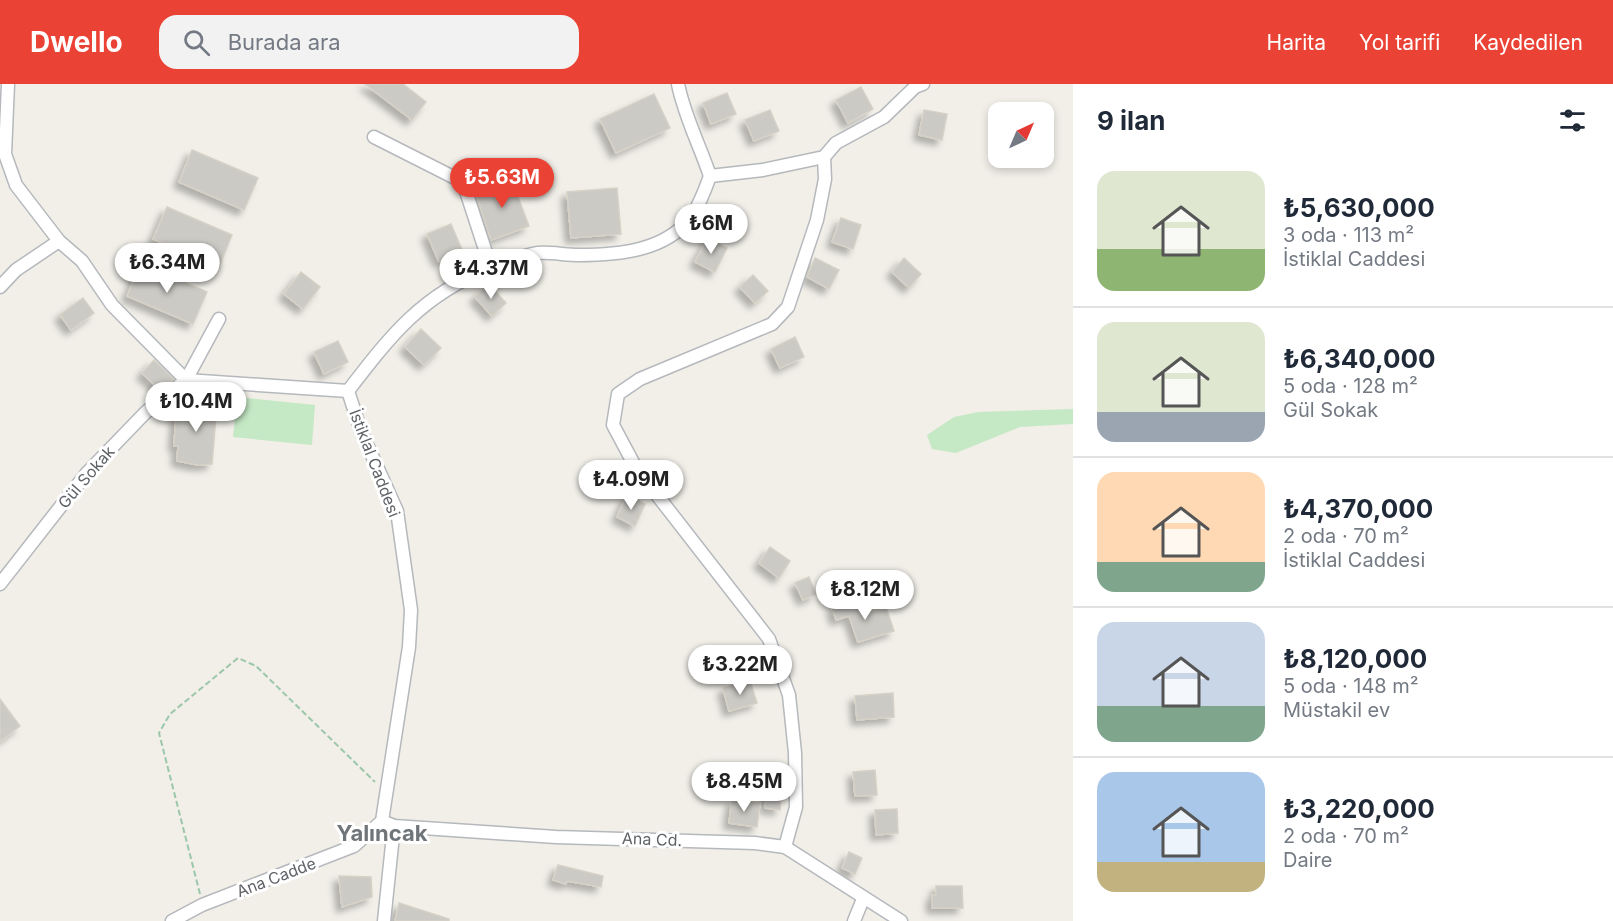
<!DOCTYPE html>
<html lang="tr">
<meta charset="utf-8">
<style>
body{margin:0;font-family:Inter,sans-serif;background:#f2f2f3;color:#1f2937;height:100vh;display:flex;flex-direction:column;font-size:22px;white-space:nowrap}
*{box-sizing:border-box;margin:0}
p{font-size:20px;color:#747a83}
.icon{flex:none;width:33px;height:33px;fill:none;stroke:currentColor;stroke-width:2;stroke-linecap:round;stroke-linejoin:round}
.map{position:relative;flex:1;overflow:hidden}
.drawer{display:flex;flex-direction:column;background:#fff;width:540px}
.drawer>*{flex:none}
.needle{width:39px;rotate:44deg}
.tools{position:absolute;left:988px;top:18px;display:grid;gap:12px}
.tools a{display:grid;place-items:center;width:66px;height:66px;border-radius:12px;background:#fff;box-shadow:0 3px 9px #0003;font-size:30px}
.price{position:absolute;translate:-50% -51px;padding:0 14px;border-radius:21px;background:#fff;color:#222;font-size:20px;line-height:39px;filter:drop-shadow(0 2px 3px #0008)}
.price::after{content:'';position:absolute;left:50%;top:36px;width:18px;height:14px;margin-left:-9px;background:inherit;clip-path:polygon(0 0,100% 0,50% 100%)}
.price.current{background:#ea4335;color:#fff}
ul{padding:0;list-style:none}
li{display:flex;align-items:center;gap:18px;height:150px;padding:0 24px}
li+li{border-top:2px solid #e0e1e3}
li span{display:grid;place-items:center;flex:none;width:168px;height:120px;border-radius:18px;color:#555}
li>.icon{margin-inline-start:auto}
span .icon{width:72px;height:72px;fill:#fffc;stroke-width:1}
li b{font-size:26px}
h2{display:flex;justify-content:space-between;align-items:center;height:72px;padding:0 24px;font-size:26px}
header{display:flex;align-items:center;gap:36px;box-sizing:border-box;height:84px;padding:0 30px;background:#ea4335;color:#fff}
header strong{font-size:28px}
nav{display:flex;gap:33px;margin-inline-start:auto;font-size:21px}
.search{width:420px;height:54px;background:#f2f2f3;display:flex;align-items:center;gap:15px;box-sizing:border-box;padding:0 21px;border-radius:18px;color:#747a83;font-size:22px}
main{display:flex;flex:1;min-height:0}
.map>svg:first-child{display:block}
</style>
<header>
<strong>Dwello</strong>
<div class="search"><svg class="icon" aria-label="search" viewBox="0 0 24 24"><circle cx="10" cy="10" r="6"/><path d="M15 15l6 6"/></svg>Burada ara</div>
<nav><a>Harita</a><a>Yol tarifi</a><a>Kaydedilen</a></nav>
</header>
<main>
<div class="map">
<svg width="1073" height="837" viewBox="0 0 1073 837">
<defs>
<filter id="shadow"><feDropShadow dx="-5.5" dy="5.5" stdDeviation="3" flood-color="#0004"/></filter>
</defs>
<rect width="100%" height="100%" fill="#f1efe8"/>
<g fill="#c5e8c5">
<path d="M237 313 315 321 312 361 233 353Z"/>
<path d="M1073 325V340L1020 343 956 369 932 365 927 351 954 333 978 328Z"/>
</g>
<g fill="#cccac5" stroke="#d6d1c6" stroke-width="1.5" filter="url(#shadow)">
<path d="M365 0H403L426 18 412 36Z"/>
<path d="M861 3 873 25 848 39 836 16Z"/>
<path d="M727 9 736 30 711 40 703 19Z"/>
<path d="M654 10 670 44 616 69 600 35Z"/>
<path d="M770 26 779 47 754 57 745 36Z"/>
<path d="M924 26 947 30 942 56 919 51Z"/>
<path d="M192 66 258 94 244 126 179 98Z"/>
<path d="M511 94 529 142 491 156 475 107Z"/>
<path d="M617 104 621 150 571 154 567 108Z"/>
<path d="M167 123 232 151 219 183 153 155Z"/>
<path d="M841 134 861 141 853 165 832 158Z"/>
<path d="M451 140 463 168 439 178 427 150Z"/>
<path d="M708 154 727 164 715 188 695 178Z"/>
<path d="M815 174 839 186 829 205 807 193Z"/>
<path d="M904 174 921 190 909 204 892 188Z"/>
<path d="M141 180 207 208 193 240 127 212Z"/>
<path d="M301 188 320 203 303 225 284 210Z"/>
<path d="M753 191 768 207 755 219 740 203Z"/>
<path d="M489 200 506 219 492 232 475 213Z"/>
<path d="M83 214 94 229 71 246 60 231Z"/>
<path d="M421 245 441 264 424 281 405 263Z"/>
<path d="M795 253 804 273 780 284 771 265Z"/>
<path d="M338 257 348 278 324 290 314 268Z"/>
<path d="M154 276 174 295 160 306 142 289Z"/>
<path d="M181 317 217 320 212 380 198 381 177 377 178 362H174L176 330H180Z"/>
<path d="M627 411 645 420 635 442 617 433Z"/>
<path d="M770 463 790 477 779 494 759 479Z"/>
<path d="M809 493 816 510 803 516 795 499Z"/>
<path d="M857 516 861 530 886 523 894 547 858 558 849 532 836 536 832 524Z"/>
<path d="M750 596 757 619 729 627 723 604Z"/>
<path d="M893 609 894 633 857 636 855 612Z"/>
<path d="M0 615 20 642 0 657Z"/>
<path d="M875 686 877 711 855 712 853 688Z"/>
<path d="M767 706 781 708 780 726 765 724Z"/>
<path d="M732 715 760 719 757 743 729 739Z"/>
<path d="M897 725 898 749 876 751 875 726Z"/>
<path d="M849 768 862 774 855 790 842 784Z"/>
<path d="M558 781 603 792 601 803 567 797 566 800 553 796Z"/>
<path d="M339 792 371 793 372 813 342 823Z"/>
<path d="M936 802H962L963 824H932V811H936Z"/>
<path d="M399 819 449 835V837H395Z"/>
</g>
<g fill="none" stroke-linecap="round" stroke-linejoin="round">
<g stroke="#b5b8bc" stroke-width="15">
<g id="street">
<path d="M8 0 5 70 16 101 59 157 82 177 112 221 186 296 348 307"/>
<path d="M374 53 463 98 491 184"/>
<path d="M710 92 763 86 824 73 836 59 884 33 915 3 923 0"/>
<path d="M0 203 16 186 59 157"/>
<path d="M0 500 86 390 146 328 186 296 219 235"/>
<path d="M382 737 394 742 556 753 755 759 785 763 901 837"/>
<path d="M785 763 796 723 795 669 789 611 769 555 636 384 613 341 618 310 640 295 772 240 788 223 817 136 825 95 824 73"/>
<path d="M172 837 202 821 354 762 382 737 409 563 411 526 397 427 361 347 348 307C391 251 422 211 490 184 504 179 523 171 538 169 551 168 566 171 579 171 618 171 666 167 691 133 699 122 705 106 710 92 700 62 684 31 678 0"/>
<path d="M384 837 394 742"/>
<path d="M854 837 863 815"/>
</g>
</g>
<path stroke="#9cc7a9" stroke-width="2" stroke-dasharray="6 3" stroke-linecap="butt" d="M200 810 159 649 170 630 238 574 256 582 375 698"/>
<use href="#street" stroke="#fff" stroke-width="12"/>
</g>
<g text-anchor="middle" stroke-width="6" stroke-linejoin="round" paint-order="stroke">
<g font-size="16" fill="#5f6368" stroke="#fff">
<text transform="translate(375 379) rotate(69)" y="6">İstiklal Caddesi</text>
<text transform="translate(86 393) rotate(-49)" y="6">Gül Sokak</text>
<text transform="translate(652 755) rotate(2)" y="6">Ana Cd.</text>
<text transform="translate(276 793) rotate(-21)" y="6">Ana Cadde</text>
</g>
<g font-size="22" font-weight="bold" fill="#70757a" stroke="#fff">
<text x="382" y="757">Yalıncak</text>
</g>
</g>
</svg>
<div class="tools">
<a><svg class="needle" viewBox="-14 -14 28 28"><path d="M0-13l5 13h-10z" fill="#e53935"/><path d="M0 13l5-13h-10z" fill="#747a83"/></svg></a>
</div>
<b class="price current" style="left:502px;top:125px">₺5.63M</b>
<b class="price" style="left:711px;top:171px">₺6M</b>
<b class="price" style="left:167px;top:210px">₺6.34M</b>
<b class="price" style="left:491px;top:216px">₺4.37M</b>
<b class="price" style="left:196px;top:349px">₺10.4M</b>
<b class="price" style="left:631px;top:427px">₺4.09M</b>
<b class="price" style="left:865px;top:537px">₺8.12M</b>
<b class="price" style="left:740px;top:612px">₺3.22M</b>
<b class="price" style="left:744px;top:729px">₺8.45M</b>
</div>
<section class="drawer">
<h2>9 ilan<svg class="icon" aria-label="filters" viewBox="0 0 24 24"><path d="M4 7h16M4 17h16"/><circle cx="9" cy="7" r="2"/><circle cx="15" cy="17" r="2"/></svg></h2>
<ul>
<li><span style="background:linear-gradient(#dfe7d0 65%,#8fb573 0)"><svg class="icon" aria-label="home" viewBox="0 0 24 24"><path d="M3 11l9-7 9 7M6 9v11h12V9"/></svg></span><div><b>₺5,630,000</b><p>3 oda · 113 m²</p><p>İstiklal Caddesi</p></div></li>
<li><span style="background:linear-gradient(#dfe7d0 75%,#9aa5b1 0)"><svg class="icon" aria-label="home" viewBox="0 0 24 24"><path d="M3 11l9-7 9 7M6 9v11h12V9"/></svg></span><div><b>₺6,340,000</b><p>5 oda · 128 m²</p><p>Gül Sokak</p></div></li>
<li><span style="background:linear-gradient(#ffd9b3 75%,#7fa58c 0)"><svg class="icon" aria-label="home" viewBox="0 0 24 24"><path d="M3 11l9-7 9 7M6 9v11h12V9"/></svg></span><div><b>₺4,370,000</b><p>2 oda · 70 m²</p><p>İstiklal Caddesi</p></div></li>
<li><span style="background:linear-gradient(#c9d6e8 70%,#7fa58c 0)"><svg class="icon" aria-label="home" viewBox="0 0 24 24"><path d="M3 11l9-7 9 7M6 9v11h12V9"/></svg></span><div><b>₺8,120,000</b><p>5 oda · 148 m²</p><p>Müstakil ev</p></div></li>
<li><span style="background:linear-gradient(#a9c7e8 75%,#c2b280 0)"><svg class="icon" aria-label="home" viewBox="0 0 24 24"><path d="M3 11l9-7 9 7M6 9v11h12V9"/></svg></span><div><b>₺3,220,000</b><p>2 oda · 70 m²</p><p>Daire</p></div></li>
</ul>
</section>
</main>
